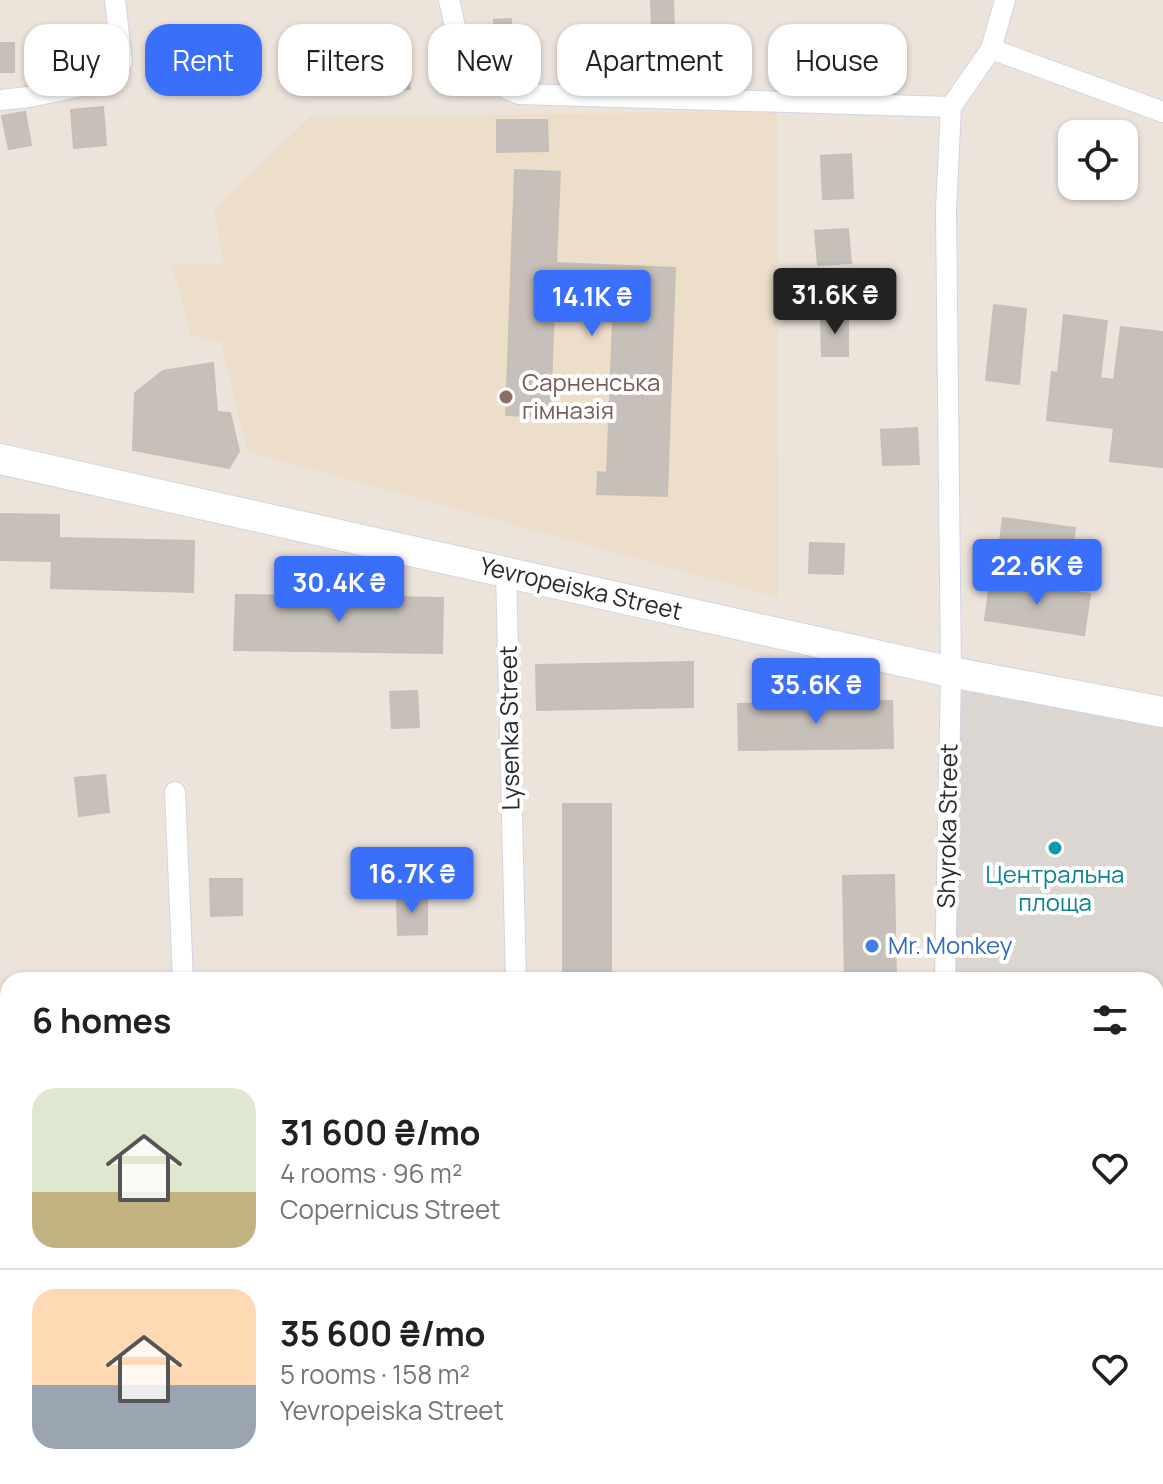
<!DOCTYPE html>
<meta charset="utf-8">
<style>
body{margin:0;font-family:Manrope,sans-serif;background:#f2f2f2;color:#202124;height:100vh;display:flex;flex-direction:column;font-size:30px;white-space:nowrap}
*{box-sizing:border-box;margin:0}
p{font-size:26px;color:#757577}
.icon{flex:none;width:44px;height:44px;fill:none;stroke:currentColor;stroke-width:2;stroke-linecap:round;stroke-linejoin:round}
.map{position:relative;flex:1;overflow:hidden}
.side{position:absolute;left:0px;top:972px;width:1164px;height:512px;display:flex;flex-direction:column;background:#fff;border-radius:24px 24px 0 0;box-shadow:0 2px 6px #0004}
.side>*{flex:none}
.banner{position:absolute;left:24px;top:24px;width:1116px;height:72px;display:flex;gap:16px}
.buttons{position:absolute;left:1058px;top:120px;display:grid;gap:16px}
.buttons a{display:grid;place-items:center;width:80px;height:80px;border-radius:16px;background:#fff;box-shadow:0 2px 6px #0004;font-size:40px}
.price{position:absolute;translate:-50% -68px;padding:0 18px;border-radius:8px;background:#396ffa;color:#fff;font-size:26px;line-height:52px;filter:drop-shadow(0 2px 4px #0008)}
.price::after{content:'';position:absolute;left:50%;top:48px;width:24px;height:18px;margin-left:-12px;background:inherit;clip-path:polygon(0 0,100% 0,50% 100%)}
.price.on{background:#222;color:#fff}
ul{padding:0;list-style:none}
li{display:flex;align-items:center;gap:24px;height:200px;padding:0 32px}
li+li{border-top:2px solid #e0e0e0}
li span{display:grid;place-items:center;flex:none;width:224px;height:160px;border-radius:24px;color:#555}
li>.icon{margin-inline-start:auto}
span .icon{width:96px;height:96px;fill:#fffc;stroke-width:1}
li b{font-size:34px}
h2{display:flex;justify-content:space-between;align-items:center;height:96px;padding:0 32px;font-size:34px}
.pill{padding:0 28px;border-radius:24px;background:#fff;box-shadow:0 2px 6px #0004;font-size:28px;line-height:72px}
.pill.on{background:#396ffa;color:#fff}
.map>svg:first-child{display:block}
</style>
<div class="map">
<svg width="1163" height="1484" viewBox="0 0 1163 1484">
<rect width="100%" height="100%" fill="#ece3db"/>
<path fill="#eddeca" d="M777 111 778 597 248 452 221 342 190 335 172 264 224 265 214 209 310 117Z"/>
<path fill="#b8e397" d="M1156 1098H1163V1484H966V1476H1156Z"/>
<path fill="#dcd6d2" d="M951 672 1163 717V1098H1156V980H945Z"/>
<g fill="#c7c0ba" stroke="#c7bfb5" stroke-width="2">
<path d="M651 0H673L674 26 652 28Z"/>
<path d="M511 19 512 59H495L494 20Z"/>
<rect x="0" y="43" width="14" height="29"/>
<path d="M407 47 410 89 384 91 381 49Z"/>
<path d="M93 53 95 73 49 77 47 57Z"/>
<path d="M103 107 106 145 74 148 71 110Z"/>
<path d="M25 112 31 145 9 149 2 116Z"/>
<path d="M497 120H547L548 151 497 152Z"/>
<path d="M851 154 853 198 823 199 821 156Z"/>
<path d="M515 170 560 172 556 263 675 268 667 496 597 494 598 472 607 473 613 321H604L605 308 554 307 550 417 506 415Z"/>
<path d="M848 229 851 263 818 265 815 231Z"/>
<path d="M994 305 1026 309 1019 384 986 380Z"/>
<path d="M1064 315 1107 321 1100 378 1114 380 1121 327 1163 332V467L1110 461 1114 428 1047 420 1052 372 1058 373Z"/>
<path d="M821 317H848V356H822Z"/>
<path d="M213 363 217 412 230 413 239 451 229 468 133 450 135 393 163 371Z"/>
<path d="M917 428 919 464 883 465 881 430Z"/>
<path d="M0 514 59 515V538L194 541 193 592 51 588 52 561 0 560Z"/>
<path d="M1003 518 1075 528 1066 590 995 579Z"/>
<path d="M810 543 844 544 843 574 809 573Z"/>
<path d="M991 578 1090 594 1084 635 985 620Z"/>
<path d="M236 595 443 598 442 653 234 650Z"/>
<path d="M693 662V707L537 710 536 665Z"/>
<path d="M417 691 419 727 392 728 390 692Z"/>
<path d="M892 701 893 748 739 750 738 704Z"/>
<path d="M105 775 109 812 79 816 75 778Z"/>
<rect x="563" y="804" width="48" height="176"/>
<path d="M894 875 896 980H845L843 876Z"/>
<path d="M210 879H242V915L211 916Z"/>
<path d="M427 895V934L398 935 397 896Z"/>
<path d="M8 1365V1394L0 1395V1366Z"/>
<path d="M229 1476V1484H190V1477Z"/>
<rect x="315" y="1476" width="35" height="8"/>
<rect x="405" y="1476" width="23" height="8"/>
<rect x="612" y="1476" width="160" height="8"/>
<rect x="822" y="1476" width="67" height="8"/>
<path d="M164 1480V1484H109V1482Z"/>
</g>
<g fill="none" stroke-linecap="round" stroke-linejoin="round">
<g stroke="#d0d5e2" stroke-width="22">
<g id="street">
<path d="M449 0C462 57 462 71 519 94L951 107"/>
<path d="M991 49 1163 112"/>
<path d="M0 100 29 97 111 80 122 62 115 0"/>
<path d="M506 572 516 980"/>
<path d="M175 792 183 980"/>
<path d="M945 980 951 672 946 210 951 107 991 49 1005 0"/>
<path d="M0 1447 8 1446"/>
<path d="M80 1476 81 1484"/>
<path d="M938 1476V1484"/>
</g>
</g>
<g stroke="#d0d5e2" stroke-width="32">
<path id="secondary" d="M0 459 951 672 1163 712"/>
</g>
<g stroke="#c3c3c3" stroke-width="5" stroke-dasharray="6 4" stroke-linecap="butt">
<path d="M1156 1188 1163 1177"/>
<path d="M1034 1484V1476"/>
<path d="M1113 1484 1114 1476"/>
</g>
<use href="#street" stroke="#fff" stroke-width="20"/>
<use href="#secondary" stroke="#fff" stroke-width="30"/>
</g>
<circle fill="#8d6e63" stroke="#fff" stroke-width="3" cx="506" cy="397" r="8"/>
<circle fill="#0f9aa8" stroke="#fff" stroke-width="3" cx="1055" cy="848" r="8"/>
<circle fill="#3f7fe0" stroke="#fff" stroke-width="3" cx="872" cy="946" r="8"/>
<g text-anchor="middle" stroke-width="8" stroke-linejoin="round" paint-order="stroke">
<g font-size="24" fill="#785e54" stroke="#fff" text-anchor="start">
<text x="522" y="391">Сарненська<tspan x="522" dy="28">гімназія</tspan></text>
</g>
<g font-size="24" fill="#292929" stroke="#fff">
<text transform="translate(581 589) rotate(13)" y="8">Yevropeiska Street</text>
<text transform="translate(510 728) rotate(-91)" y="8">Lysenka Street</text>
<text transform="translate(948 826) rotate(-89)" y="8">Shyroka Street</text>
</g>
<g font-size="24" fill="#0d838f" stroke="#fff">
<text x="1055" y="883">Центральна<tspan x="1055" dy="28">площа</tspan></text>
</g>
<g font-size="24" fill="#366cbe" stroke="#fff" text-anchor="start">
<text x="888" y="954">Mr. Monkey</text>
</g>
</g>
</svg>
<div class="buttons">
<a><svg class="icon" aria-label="locate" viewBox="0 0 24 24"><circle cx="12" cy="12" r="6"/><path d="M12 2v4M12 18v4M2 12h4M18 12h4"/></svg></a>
</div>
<b class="price on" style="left:835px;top:336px">31.6K ₴</b>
<b class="price" style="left:592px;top:338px">14.1K ₴</b>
<b class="price" style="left:1037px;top:607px">22.6K ₴</b>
<b class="price" style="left:339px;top:624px">30.4K ₴</b>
<b class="price" style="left:816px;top:726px">35.6K ₴</b>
<b class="price" style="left:412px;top:915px">16.7K ₴</b>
<div class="banner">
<a class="pill">Buy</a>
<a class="pill on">Rent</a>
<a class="pill">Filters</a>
<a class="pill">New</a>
<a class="pill">Apartment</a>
<a class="pill">House</a>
</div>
<section class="side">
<h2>6 homes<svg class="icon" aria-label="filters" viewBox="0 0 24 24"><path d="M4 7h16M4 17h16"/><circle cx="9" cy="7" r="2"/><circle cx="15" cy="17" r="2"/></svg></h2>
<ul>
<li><span style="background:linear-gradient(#dfe7d0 65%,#c2b280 0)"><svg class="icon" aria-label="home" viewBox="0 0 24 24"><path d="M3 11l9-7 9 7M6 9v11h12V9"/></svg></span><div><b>31 600 ₴/mo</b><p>4 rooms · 96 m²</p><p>Copernicus Street</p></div><svg class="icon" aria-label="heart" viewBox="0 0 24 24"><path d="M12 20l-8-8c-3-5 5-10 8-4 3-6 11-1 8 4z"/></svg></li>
<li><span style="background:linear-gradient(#ffd9b3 60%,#9aa5b1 0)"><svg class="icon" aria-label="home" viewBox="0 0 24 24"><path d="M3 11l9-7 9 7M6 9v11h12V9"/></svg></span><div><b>35 600 ₴/mo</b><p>5 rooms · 158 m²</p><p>Yevropeiska Street</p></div><svg class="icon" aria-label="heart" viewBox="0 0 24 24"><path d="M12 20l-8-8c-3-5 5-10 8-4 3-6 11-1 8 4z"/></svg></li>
</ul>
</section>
</div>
